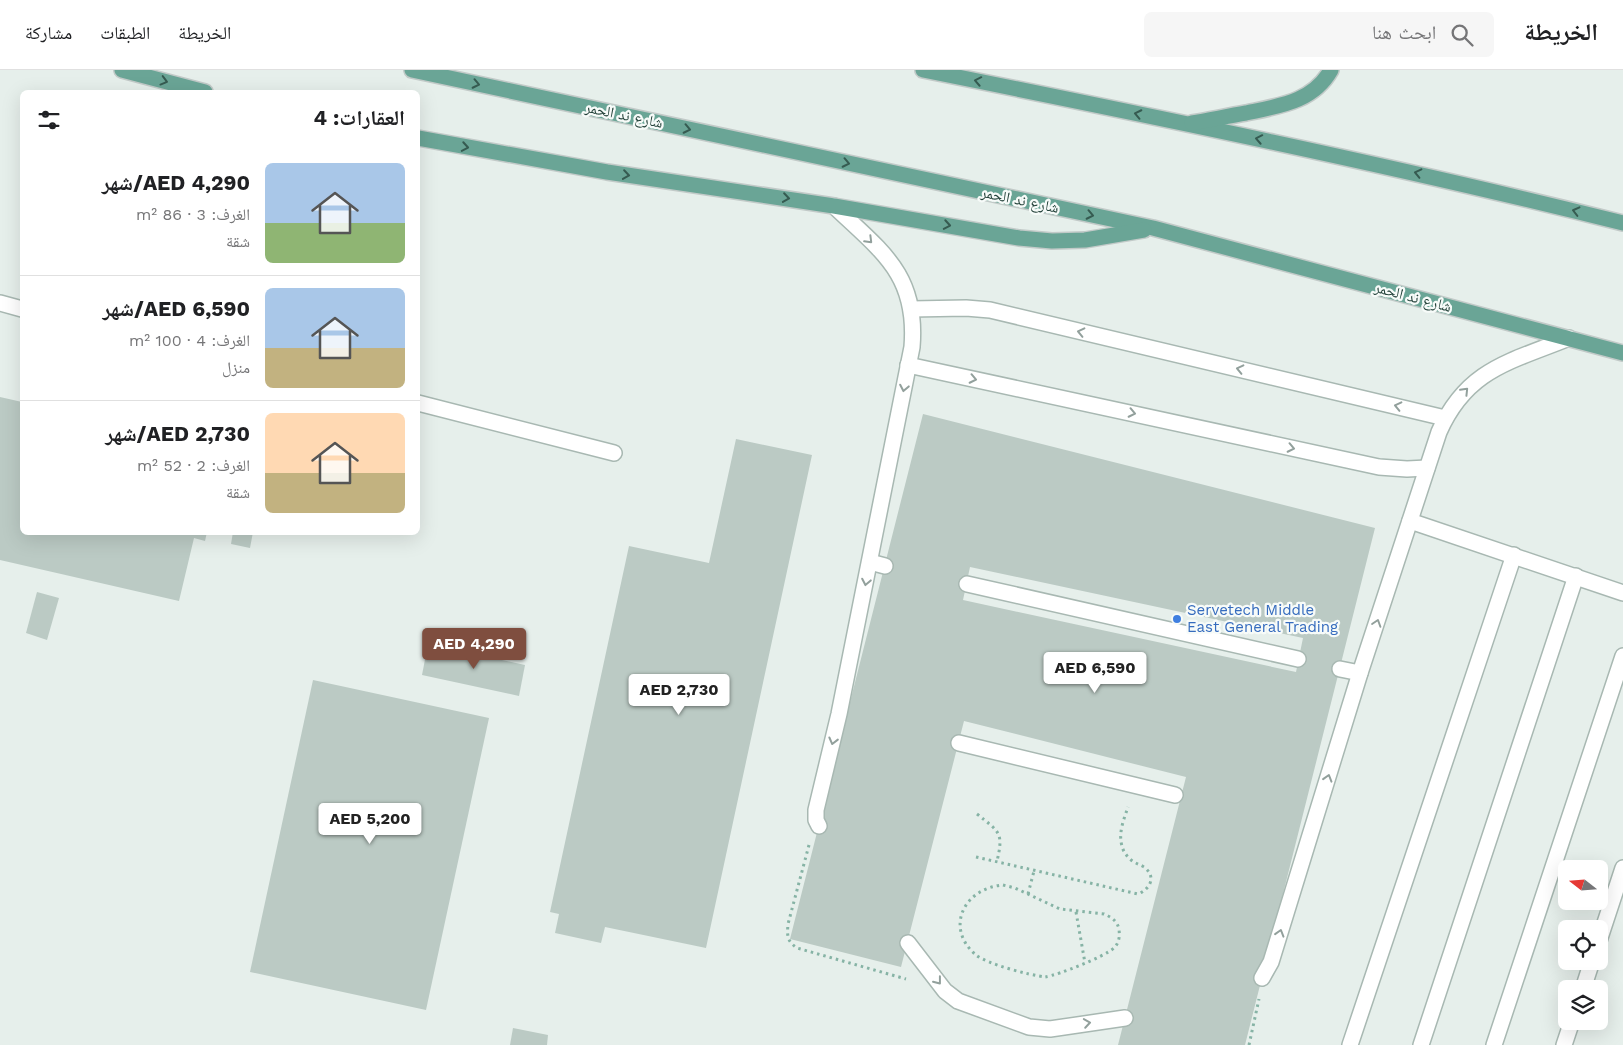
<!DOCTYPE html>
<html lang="ar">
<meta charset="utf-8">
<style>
body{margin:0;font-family:"Work Sans","Noto Naskh Arabic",sans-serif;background:#f6f6f6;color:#202124;direction:rtl;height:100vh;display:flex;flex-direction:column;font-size:19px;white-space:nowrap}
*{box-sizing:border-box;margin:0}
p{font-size:16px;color:#757577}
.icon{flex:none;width:28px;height:28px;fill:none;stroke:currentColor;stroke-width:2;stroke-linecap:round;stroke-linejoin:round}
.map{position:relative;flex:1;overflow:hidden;direction:ltr}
.drawer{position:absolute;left:20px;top:20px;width:400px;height:445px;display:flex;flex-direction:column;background:#fff;border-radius:8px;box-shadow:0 5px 20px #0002;direction:rtl}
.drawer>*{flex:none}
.needle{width:32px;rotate:287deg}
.tools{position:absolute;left:1558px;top:790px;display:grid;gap:10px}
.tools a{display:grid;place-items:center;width:50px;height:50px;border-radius:8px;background:#fff;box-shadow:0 5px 20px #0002;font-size:25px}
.price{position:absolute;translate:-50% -42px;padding:0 11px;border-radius:5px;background:#fff;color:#222;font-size:16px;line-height:32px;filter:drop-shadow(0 1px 2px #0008)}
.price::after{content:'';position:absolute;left:50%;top:30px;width:15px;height:11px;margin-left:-8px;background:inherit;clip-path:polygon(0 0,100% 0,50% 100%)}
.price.on{background:#7f4e3f;color:#fff}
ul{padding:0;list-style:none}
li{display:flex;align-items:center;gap:15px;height:125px;padding:0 15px}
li+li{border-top:1px solid #e0e0e0}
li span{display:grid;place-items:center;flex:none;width:140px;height:100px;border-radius:8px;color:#555}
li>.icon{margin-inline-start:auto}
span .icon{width:60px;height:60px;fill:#fffc;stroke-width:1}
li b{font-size:21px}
h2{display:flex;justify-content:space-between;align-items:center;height:60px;padding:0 15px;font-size:21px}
header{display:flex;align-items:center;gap:30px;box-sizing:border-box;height:70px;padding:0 25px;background:#fff;border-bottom:1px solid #e0e0e0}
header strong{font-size:24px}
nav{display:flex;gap:28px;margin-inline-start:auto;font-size:18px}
.search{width:350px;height:45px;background:#f6f6f6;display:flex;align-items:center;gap:12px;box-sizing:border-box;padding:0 18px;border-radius:8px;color:#757577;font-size:19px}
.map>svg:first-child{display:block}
</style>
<header>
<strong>الخريطة</strong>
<div class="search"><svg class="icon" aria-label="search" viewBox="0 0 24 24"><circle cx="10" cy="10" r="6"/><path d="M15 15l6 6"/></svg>ابحث هنا</div>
<nav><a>الخريطة</a><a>الطبقات</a><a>مشاركة</a></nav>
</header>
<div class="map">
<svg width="1623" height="975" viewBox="0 0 1623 975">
<rect width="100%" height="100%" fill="#e6efeb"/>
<g fill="#bbcac4" fill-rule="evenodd">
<path d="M0 327 22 332V462H207L205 471 194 468 179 531 0 490Z"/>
<path d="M923 344 1375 458 1245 975H1118L1186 707 964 651 901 897 790 869ZM970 497 1303 568 1296 602 963 530Z"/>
<path d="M736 369 812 385 706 878 605 857 601 873 555 863 559 844 550 842 629 476 709 493Z"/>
<path d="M233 462H253L250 478 231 474Z"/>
<path d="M37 522 59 528 47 570 26 563Z"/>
<path d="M428 574 525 595 519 626 422 605Z"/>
<path d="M313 610 489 648 426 940 250 902Z"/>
<path d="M513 958 548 965 547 975H510Z"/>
</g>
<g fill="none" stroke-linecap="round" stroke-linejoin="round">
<g stroke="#a8b8b2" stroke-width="18">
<g id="lane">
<path d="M0 233 22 239"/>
<path d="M911 239 966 238 990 240 1445 348"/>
<path d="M908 295 1379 397 1407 399 1427 398"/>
<path d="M418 333 614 383"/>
<path d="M1410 451 1623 523"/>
<path d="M870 492 885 496"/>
<path d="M967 514 1298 589"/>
<path d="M1340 599 1360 603"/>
<path d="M959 673 1175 725"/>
<path d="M819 756 816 750V740L839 644 912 277C918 204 881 181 834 136"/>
<path d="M1599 871 1623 798"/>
<path d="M908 873 945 921 958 931 1029 957 1050 959 1125 948"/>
<path d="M1262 908 1271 892 1360 603 1439 362C1467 299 1510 292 1569 268"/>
<path d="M1583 919 1592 891"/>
<path d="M1350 975 1514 485"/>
<path d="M1421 975 1576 506"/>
<path d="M1494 975 1623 586"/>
<path d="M1564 975 1572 951"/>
</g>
</g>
<g stroke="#c2cac8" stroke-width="18">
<g id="primary">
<path d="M122 0 205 22"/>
<path d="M412 0 1153 158 1623 283"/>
<path d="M923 0C1157 47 1391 95 1623 153"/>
<path d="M1192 53C1210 50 1228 46 1246 43 1279 36 1313 32 1331 0"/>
<path d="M418 68 607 102 834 136 1019 168 1052 171 1085 170 1144 160"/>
</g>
</g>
<g stroke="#86b3a5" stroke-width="3" stroke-dasharray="2.5 4" stroke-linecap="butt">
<path d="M977 744C999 762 1004 762 997 791"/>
<path d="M809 775 788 854C787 866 787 871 797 878L906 909"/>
<path d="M976 787 1138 824C1150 819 1157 807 1144 797 1139 794 1134 793 1130 789 1126 785 1123 781 1122 776 1118 763 1124 749 1128 737"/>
<path d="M1003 815 1015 818 1060 839 1104 844C1111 847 1118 851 1119 860 1120 866 1119 873 1114 878 1104 887 1058 905 1045 907 1029 905 987 894 976 885 944 858 964 818 1003 815Z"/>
<path d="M1028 824 1034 801"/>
<path d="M1076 842 1085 893"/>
<path d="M1249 975 1259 929"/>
</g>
<use href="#lane" stroke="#fff" stroke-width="15"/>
<use href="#primary" stroke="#6aa596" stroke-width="15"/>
</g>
<defs><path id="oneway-chevron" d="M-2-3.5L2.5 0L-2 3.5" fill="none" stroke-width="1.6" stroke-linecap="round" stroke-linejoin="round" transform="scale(1.25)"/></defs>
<g stroke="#365b51">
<use href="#oneway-chevron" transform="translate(164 11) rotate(15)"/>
<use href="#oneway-chevron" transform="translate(978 11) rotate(-169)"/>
<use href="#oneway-chevron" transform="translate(476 14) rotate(12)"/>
<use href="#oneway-chevron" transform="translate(1138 44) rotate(-168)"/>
<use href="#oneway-chevron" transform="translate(687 59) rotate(12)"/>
<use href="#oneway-chevron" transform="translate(1259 69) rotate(-169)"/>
<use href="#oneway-chevron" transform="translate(465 77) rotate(10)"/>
<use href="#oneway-chevron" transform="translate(846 93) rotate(12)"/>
<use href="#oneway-chevron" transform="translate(1418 103) rotate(-167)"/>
<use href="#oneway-chevron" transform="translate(626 105) rotate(8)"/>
<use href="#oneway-chevron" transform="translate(786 128) rotate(8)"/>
<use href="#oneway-chevron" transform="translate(1576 141) rotate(-166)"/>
<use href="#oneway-chevron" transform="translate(1090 145) rotate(12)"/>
<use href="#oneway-chevron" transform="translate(947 155) rotate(10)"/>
</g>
<g stroke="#92a09c">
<use href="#oneway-chevron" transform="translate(869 170) rotate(45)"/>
<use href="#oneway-chevron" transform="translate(1081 262) rotate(-167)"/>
<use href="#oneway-chevron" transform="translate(1240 299) rotate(-167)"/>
<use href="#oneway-chevron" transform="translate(973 309) rotate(12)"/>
<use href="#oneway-chevron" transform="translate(904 318) rotate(101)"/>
<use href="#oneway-chevron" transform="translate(1465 321) rotate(-46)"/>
<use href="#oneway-chevron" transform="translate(1398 336) rotate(-167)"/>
<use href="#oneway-chevron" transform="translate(1132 343) rotate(12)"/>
<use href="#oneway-chevron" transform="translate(1291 378) rotate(12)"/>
<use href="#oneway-chevron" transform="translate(866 512) rotate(101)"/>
<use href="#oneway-chevron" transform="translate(1377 553) rotate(-72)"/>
<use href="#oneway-chevron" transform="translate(833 671) rotate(104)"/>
<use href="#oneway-chevron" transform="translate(1328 708) rotate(-73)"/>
<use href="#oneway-chevron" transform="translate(1280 863) rotate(-73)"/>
<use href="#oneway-chevron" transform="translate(938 911) rotate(52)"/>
<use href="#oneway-chevron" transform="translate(1087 953) rotate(-9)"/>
</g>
<circle fill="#3f7fe0" stroke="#f7fbf9" stroke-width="2" cx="1177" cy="549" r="5"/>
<g text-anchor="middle" stroke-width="4.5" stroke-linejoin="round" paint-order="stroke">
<g font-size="15" fill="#24423a" stroke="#f7fbf9">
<text transform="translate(624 45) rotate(12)" y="5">شارع ند الحمر</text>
<text transform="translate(1020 130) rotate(12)" y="5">شارع ند الحمر</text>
<text transform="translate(1413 227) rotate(15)" y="5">شارع ند الحمر</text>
</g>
<g font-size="15" fill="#366cbe" stroke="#f7fbf9" text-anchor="start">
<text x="1187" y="545">Servetech Middle<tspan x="1187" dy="17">East General Trading</tspan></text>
</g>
</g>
</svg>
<div class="tools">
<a><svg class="needle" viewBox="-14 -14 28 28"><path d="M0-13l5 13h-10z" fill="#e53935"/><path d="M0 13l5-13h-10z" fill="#757577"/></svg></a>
<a><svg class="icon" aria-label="locate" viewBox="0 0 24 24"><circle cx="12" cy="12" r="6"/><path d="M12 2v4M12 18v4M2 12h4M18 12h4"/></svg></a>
<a><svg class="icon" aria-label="layers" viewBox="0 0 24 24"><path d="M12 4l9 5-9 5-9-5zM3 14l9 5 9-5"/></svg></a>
</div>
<b class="price on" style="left:474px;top:600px">AED 4,290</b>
<b class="price" style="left:1095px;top:624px">AED 6,590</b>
<b class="price" style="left:679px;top:646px">AED 2,730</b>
<b class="price" style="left:370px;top:775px">AED 5,200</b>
<section class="drawer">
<h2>العقارات: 4<svg class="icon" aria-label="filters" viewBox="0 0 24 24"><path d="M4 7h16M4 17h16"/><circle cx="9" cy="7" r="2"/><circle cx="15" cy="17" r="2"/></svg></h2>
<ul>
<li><span style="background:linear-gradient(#a9c7e8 60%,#8fb573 0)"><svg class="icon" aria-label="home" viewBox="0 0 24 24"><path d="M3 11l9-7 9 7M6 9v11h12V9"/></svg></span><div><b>AED 4,290/شهر</b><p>الغرف: 3 · 86 m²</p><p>شقة</p></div></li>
<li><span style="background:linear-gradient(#a9c7e8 60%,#c2b280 0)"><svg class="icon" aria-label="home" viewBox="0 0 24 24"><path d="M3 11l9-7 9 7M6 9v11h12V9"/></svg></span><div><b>AED 6,590/شهر</b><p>الغرف: 4 · 100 m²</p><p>منزل</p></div></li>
<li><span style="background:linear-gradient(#ffd9b3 60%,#c2b280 0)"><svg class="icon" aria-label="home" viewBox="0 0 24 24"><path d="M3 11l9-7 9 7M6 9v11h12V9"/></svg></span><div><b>AED 2,730/شهر</b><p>الغرف: 2 · 52 m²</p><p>شقة</p></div></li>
</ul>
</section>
</div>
